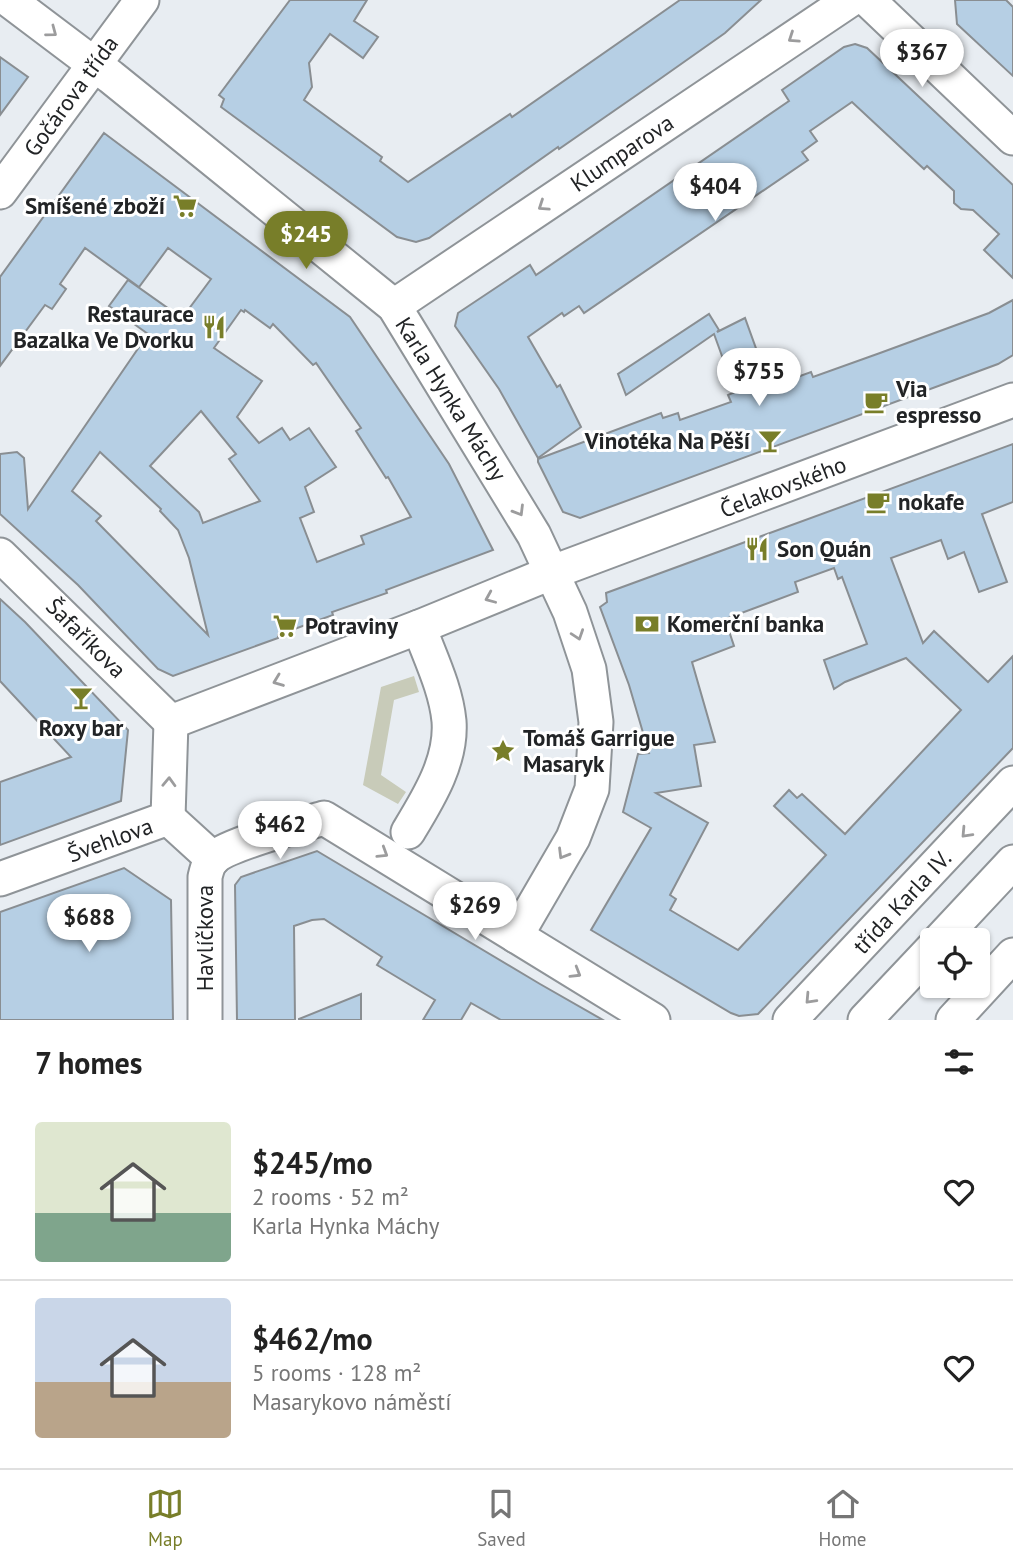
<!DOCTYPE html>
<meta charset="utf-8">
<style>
body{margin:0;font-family:"PT Sans",sans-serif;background:#f6f6f6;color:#222;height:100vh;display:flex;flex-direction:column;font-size:26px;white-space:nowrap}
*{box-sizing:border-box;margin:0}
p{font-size:23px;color:#767676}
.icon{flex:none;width:38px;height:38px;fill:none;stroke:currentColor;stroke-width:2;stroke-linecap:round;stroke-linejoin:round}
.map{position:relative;height:1020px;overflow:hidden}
.details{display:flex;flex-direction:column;background:#fff;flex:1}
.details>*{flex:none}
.fabs{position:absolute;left:920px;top:928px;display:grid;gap:14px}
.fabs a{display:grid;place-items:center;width:70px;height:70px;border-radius:7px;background:#fff;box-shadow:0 2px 5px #0004;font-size:35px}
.price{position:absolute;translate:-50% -60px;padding:0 16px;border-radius:24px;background:#fff;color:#222;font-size:23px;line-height:46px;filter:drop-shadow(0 2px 4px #0008)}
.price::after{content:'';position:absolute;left:50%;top:42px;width:21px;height:16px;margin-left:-10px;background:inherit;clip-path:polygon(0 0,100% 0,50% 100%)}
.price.on{background:#787e29;color:#fff}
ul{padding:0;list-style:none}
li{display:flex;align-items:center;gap:21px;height:175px;padding:0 35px}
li+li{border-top:2px solid #e0e0e0}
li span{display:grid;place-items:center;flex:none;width:196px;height:140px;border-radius:7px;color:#555}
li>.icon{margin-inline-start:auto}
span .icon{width:84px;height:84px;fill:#fffc;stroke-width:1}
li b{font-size:30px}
h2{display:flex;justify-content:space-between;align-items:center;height:84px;padding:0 35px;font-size:30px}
.tabs{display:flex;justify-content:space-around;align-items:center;height:98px;border-top:2px solid #e0e0e0;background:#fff;font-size:19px;color:#767676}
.tabs a{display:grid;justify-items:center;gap:4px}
.tabs .on{color:#787e29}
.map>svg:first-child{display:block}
</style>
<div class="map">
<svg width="1013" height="1020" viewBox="0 0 1013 1020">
<rect width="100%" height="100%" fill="#e8edf2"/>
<path fill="#c8cbb9" d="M414 676 419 692 394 700 381 775 406 792 398 804 363 785 381 687Z"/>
<g fill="#b6cfe4" stroke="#898e92" stroke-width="2" fill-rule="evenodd">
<path d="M290 0H367L354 21 378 37 363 58 330 34 309 63 312 87 304 100 382 157 380 161 408 182 510 114 512 117 680 0H761L725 33 657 81 559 149 558 147 429 238 416 242 397 237 221 107 224 99 219 95Z"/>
<path d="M955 0H1006L1013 7V76L957 24Z"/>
<path d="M855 44 867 48 1013 185V278L984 250 999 234 973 210 961 209 954 203V191L927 166 924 169 852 102 810 131 817 141 802 152 808 160 584 313 579 306 564 316 562 313 528 337 557 387 560 385 581 427 538 458 499 389 455 326 458 313 530 265 536 275 789 101 782 90 844 47Z"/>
<path d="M0 57 28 77 0 115Z"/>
<path d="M104 133 350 317 449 464 493 550 386 590 387 593 332 612 333 615 278 635V638L173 676 158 669 78 585 0 514V454L17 452 24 458 28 509 148 334 109 306 128 280 182 318 211 279 168 248 139 287 85 248 60 284 66 289 52 309 45 305 0 366V277ZM241 310 244 312 245 310 270 328 273 324 313 365 316 363 361 428 356 431 386 478 388 477 411 517 361 536 364 544 317 562 300 518 314 512 305 487 336 467 309 428 290 440 282 428 259 443 237 417 262 381 214 348ZM201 411 236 454 229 459 260 501 203 523 199 512 150 466ZM100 452 161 509 160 511 178 530 189 558 208 635 96 521 101 516 72 491Z"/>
<path d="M1013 300V355L998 364 580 518 563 512 538 462V459L661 413 663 418 678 413 680 420 731 402 728 395 735 392 714 334 626 395 618 374 709 314 719 330 717 332 745 318 770 387 811 372 813 377 880 353 989 313Z"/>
<path d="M1013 444V502L982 514 1007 582 979 592 964 552 948 559 941 540 891 558 923 643 934 631 988 682 1013 656V748L758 1014 739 1016 731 1013 591 930 651 828 623 812 638 754 649 753 629 685 600 607 607 602 606 593ZM834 568 838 579 842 577 867 644 824 660 834 689 845 682 906 658 961 710 845 834 802 794 797 798 789 790 774 806 826 855 738 950 670 910 676 899 670 895 708 823 656 793 701 786 694 745 715 742 692 662 734 646 725 619 798 592 795 582Z"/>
<path d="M0 599 25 622 128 730 121 801 0 845V782L71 757 0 681Z"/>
<path d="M317 851 540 984 603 1020H501L471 1003 461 1020H423L435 1000 377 965 382 957 324 919 312 920 294 926 295 1020H237L235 885 241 877Z"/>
<path d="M124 868 171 900 173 1020H0V912Z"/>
<path d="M361 994V1020H299V1019Z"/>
</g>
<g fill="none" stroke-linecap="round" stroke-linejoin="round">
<g stroke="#8f9498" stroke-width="37">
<g id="minor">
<path d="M9 0 111 77 394 306 534 535 570 612 589 669 596 722 592 789 573 838 516 936"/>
<path d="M868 0 1013 138"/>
<path d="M0 192 142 0"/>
<path d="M394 306 850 0"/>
<path d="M0 555 171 722"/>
<path d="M171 722 419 627 553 572 1013 400"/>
<path d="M168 818 213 859"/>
<path d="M408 832C428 799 452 761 449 721 446 689 430 657 419 627"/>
<path d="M0 879 168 818 171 722"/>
<path d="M940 940 1013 862"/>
<path d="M205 1020V877C207 869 208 863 215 857 230 844 301 825 324 818L653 1020"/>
<path d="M790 1020 1013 783"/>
<path d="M865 1020 933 948"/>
<path d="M953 1020 1013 955"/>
</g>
</g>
<use href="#minor" stroke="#fff" stroke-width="33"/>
</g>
<defs><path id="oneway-chevron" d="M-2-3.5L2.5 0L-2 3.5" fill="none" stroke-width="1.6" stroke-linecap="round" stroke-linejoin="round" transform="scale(1.75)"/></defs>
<g stroke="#9c9c9d">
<use href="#oneway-chevron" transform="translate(52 32) rotate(37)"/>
<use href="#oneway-chevron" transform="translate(793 38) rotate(146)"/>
<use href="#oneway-chevron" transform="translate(543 206) rotate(146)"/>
<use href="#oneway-chevron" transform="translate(519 511) rotate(59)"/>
<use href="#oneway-chevron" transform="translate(490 598) rotate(157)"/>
<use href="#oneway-chevron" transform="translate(578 635) rotate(71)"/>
<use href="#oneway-chevron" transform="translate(278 681) rotate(159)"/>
<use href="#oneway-chevron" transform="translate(169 782) rotate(-88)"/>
<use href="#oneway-chevron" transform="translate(966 833) rotate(133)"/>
<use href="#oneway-chevron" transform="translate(383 853) rotate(32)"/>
<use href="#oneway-chevron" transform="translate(563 854) rotate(121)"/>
<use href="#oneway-chevron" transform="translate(576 973) rotate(31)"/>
<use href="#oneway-chevron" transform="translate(810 999) rotate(133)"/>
</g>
<defs>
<g id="supermarket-bare" transform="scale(1.89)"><path d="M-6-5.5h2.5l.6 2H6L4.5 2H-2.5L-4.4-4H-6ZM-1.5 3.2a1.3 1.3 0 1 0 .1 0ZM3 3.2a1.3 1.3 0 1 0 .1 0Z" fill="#787e29" stroke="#fff" stroke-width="2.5" paint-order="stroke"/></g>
<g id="restaurant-bare" transform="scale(1.89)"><path d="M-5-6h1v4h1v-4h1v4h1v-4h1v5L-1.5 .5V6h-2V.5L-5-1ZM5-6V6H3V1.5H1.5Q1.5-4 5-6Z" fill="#787e29" stroke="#fff" stroke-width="2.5" paint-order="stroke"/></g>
<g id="cafe-bare" transform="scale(1.89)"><path d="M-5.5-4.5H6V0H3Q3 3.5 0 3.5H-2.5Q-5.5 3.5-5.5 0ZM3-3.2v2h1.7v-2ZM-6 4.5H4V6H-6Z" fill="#787e29" stroke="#fff" stroke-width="2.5" paint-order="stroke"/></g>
<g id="bar-bare" transform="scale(1.89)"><path d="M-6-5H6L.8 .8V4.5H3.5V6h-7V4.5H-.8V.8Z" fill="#787e29" stroke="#fff" stroke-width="2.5" paint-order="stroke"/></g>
<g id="bank-bare" transform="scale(1.89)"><path d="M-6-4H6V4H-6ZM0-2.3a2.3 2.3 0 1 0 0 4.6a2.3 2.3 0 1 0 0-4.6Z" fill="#787e29" stroke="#fff" stroke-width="2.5" paint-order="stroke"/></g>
<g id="sight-bare" transform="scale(1.89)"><path d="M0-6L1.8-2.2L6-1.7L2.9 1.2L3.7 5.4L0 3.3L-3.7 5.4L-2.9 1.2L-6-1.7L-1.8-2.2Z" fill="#787e29" stroke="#fff" stroke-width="2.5" paint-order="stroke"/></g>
</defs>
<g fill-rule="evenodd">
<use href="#supermarket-bare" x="185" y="206"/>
<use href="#restaurant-bare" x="214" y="327"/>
<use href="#cafe-bare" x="876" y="402"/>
<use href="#bar-bare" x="770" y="441"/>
<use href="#cafe-bare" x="878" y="502"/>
<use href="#restaurant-bare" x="757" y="549"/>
<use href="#bank-bare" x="647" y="624"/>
<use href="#supermarket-bare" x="285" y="626"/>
<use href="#bar-bare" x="81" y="698"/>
<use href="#sight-bare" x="503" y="751"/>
</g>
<g text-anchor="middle" stroke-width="6" stroke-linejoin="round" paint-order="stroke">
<g font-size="23" fill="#222426" stroke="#fff">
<text transform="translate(71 96) rotate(-54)" y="8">Gočárova třída</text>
<text transform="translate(622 153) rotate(-34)" y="8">Klumparova</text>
<text transform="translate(451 399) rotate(58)" y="8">Karla Hynka Máchy</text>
<text transform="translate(783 487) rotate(-21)" y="8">Čelakovského</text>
<text transform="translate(86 638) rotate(45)" y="8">Šafaříkova</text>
<text transform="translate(110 840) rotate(-20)" y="8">Švehlova</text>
<text transform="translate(902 902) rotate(-47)" y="8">třída Karla IV.</text>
<text transform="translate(205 938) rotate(-90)" y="8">Havlíčkova</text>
</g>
<g font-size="23" font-weight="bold" fill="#222426" stroke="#fff" text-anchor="start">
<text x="165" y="214" text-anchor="end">Smíšené zboží</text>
<text x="194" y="322" text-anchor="end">Restaurace<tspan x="194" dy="26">Bazalka Ve Dvorku</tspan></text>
<text x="896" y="397">Via<tspan x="896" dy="26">espresso</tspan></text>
<text x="750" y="449" text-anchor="end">Vinotéka Na Pěší</text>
<text x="898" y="510">nokafe</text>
<text x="777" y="557">Son Quán</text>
<text x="667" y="632">Komerční banka</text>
<text x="305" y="634">Potraviny</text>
<text x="81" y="736" text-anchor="middle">Roxy bar</text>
<text x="523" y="746">Tomáš Garrigue<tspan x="523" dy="26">Masaryk</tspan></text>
</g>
</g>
</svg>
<div class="fabs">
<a><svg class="icon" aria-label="locate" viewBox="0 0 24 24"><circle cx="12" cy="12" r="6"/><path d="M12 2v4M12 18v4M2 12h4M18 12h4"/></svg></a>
</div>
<b class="price" style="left:922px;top:89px">$367</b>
<b class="price" style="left:715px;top:223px">$404</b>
<b class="price on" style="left:306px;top:271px">$245</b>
<b class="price" style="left:759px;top:408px">$755</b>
<b class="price" style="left:280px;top:861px">$462</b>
<b class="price" style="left:475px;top:942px">$269</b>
<b class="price" style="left:89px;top:954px">$688</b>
</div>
<section class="details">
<h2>7 homes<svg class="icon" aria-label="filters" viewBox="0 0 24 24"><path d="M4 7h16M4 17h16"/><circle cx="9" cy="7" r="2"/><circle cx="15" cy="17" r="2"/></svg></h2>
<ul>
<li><span style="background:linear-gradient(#dfe7d0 65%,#7fa58c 0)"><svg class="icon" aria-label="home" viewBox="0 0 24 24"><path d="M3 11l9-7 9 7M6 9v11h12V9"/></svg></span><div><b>$245/mo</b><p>2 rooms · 52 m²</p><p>Karla Hynka Máchy</p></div><svg class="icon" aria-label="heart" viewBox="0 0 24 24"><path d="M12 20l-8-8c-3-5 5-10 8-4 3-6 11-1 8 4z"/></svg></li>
<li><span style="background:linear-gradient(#c9d6e8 60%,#b9a48a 0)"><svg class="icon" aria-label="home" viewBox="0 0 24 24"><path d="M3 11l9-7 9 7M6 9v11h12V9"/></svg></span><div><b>$462/mo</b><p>5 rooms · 128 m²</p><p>Masarykovo náměstí</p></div><svg class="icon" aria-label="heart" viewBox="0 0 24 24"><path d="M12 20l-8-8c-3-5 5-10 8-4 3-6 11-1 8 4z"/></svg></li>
</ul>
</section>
<nav class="tabs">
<a class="on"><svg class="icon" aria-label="map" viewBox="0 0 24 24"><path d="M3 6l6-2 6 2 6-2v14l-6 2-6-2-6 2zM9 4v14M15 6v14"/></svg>Map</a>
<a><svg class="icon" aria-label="saved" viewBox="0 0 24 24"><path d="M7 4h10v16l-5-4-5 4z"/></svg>Saved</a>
<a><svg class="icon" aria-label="home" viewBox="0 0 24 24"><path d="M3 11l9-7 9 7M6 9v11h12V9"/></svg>Home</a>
</nav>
